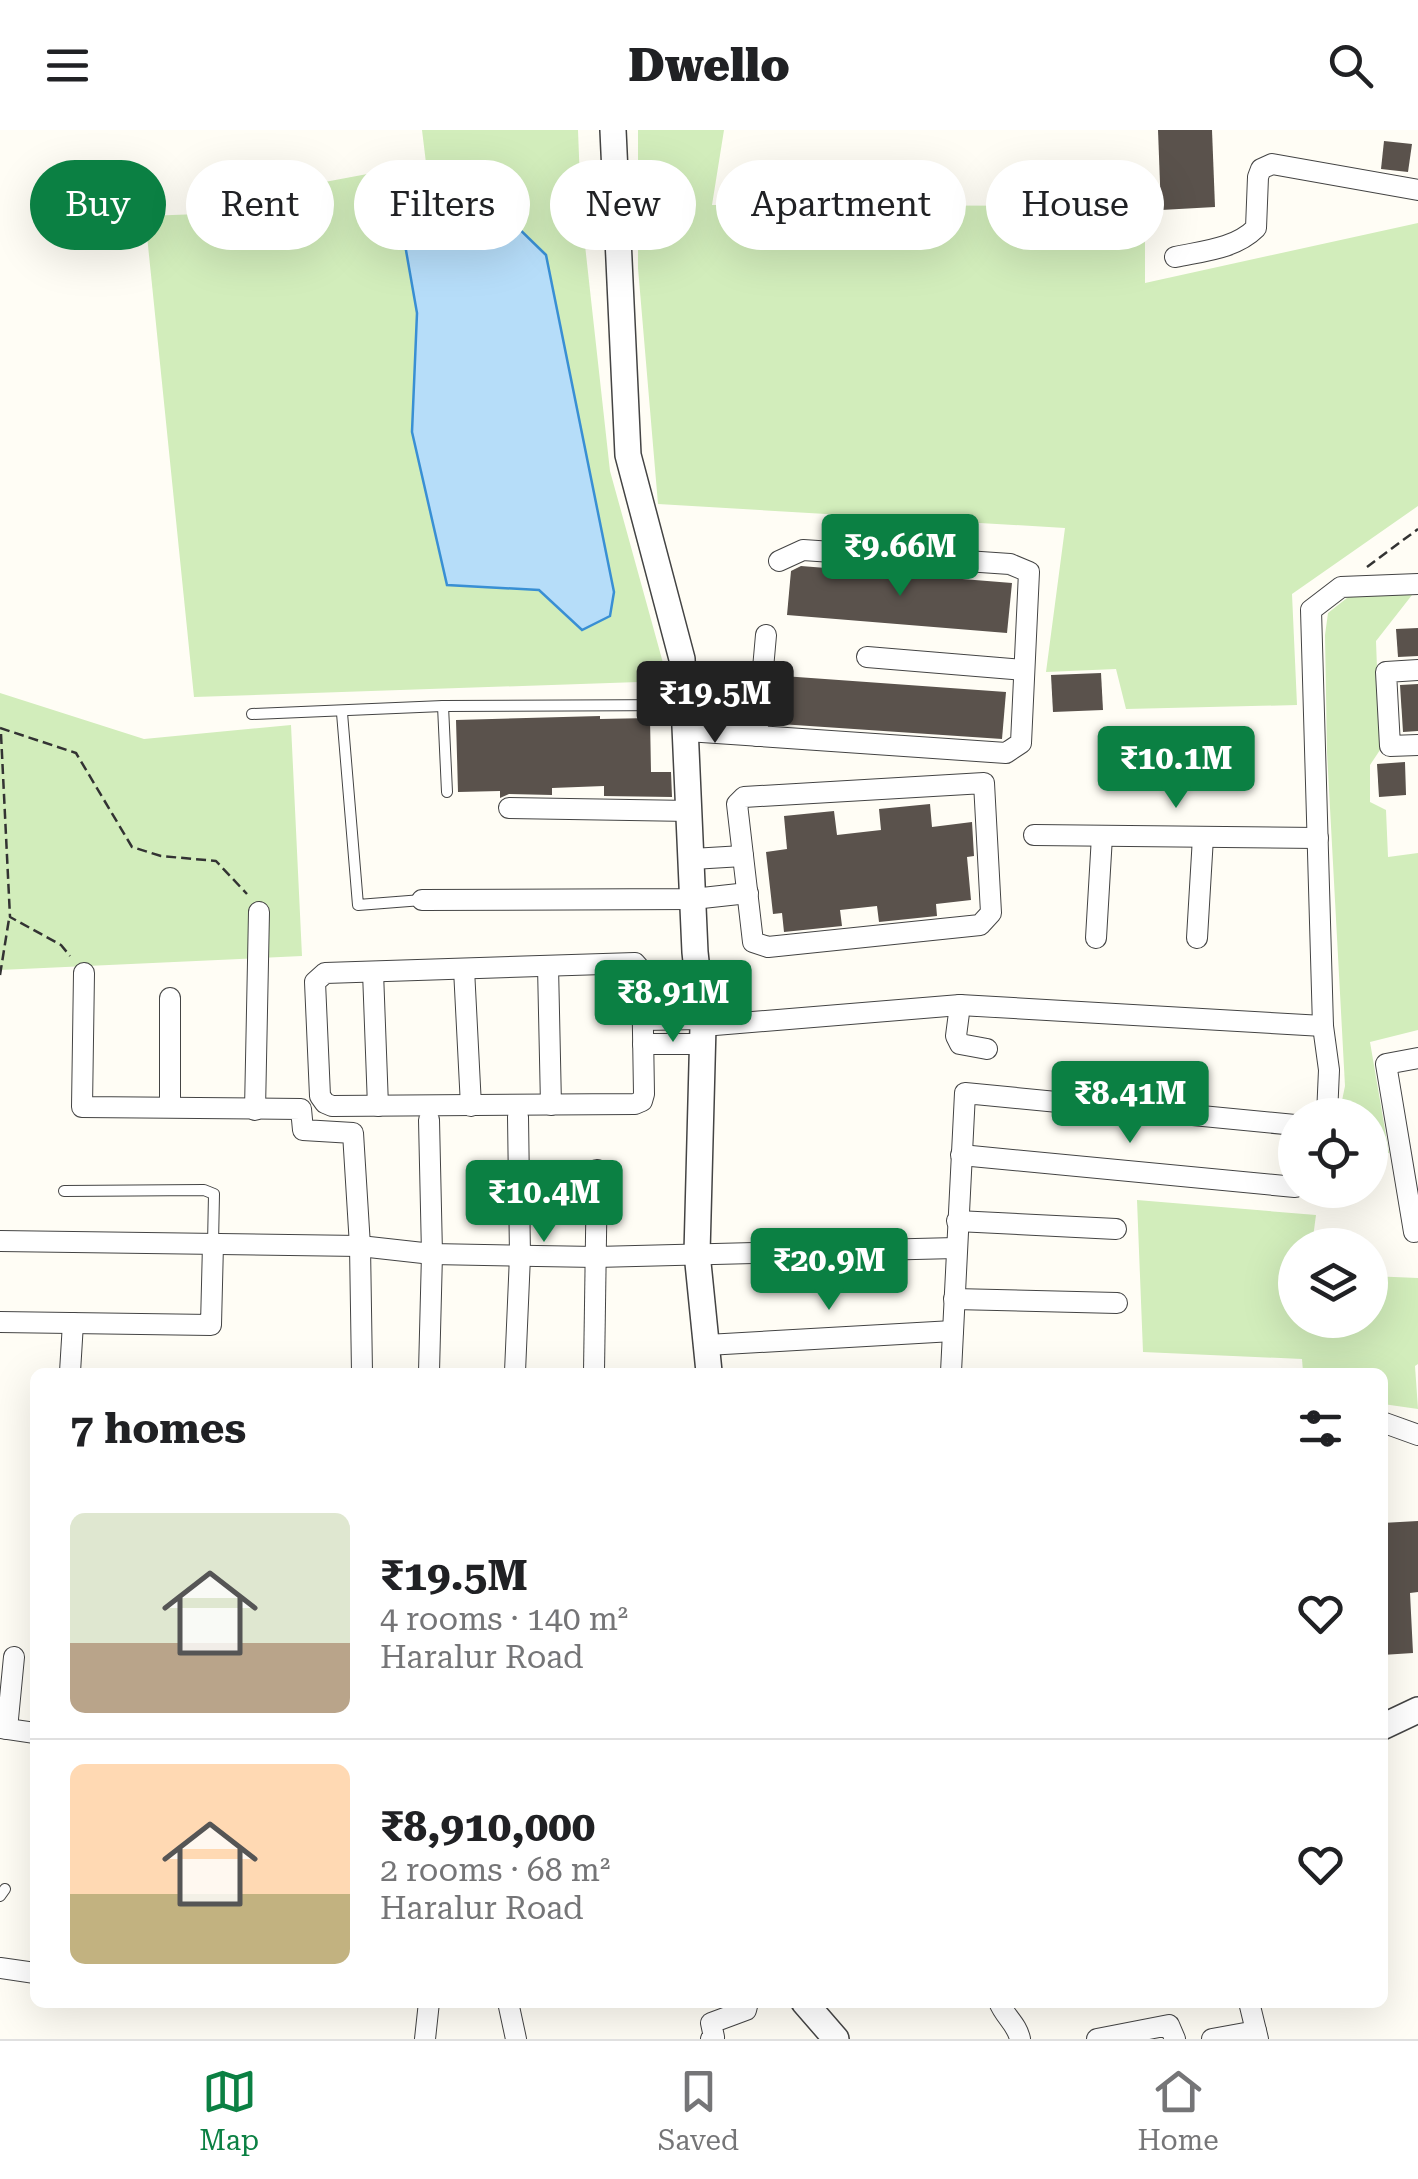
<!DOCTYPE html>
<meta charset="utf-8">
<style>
body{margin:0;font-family:"Roboto Serif",serif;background:#f2f2f2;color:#202124;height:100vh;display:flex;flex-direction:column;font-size:38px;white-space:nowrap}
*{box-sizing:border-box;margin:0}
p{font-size:32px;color:#757577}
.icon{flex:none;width:55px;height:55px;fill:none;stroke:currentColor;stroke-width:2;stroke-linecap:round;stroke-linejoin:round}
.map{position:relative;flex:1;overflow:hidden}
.sheet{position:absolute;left:30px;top:1238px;width:1358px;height:640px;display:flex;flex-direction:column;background:#fff;border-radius:15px;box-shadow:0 10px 40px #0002}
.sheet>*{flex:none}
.top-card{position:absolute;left:30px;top:30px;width:1360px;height:90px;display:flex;gap:20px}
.tools{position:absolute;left:1278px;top:968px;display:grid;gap:20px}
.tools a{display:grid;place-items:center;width:110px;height:110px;border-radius:50%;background:#fff;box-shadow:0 10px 40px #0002;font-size:50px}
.price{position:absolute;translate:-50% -85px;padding:0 22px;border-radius:10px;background:#0b8043;color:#fff;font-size:32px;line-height:65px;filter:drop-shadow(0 2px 5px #0008)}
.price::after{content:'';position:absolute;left:50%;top:60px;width:30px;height:22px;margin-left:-15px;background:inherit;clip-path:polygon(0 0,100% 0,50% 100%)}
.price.active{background:#222;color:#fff}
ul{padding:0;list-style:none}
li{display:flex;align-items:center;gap:30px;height:250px;padding:0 40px}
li+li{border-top:2px solid #e0e0e0}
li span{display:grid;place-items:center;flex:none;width:280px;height:200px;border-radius:15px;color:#555}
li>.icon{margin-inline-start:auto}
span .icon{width:120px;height:120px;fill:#fffc;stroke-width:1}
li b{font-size:42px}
h2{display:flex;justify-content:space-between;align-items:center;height:120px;padding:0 40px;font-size:42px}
.pill{padding:0 35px;border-radius:45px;background:#fff;box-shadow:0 10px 40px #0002;font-size:35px;line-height:90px}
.pill.active{background:#0b8043;color:#fff}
header{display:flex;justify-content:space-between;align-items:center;height:130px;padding:0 40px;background:#fff;font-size:45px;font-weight:800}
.menu{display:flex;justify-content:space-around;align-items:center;height:140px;border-top:2px solid #e0e0e0;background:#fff;font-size:28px;color:#757577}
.menu a{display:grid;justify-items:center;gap:5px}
.menu .active{color:#0b8043}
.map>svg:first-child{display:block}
</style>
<header><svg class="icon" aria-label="menu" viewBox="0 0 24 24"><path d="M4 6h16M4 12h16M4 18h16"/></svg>Dwello<svg class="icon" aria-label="search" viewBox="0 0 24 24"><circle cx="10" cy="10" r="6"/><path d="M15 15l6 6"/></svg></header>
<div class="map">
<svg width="1418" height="1909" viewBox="0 0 1418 1909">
<rect width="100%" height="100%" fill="#fffdf5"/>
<g fill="#d2edbb">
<path d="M422 0H578L581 79 610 341 668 551 194 567 145 86 200 84 229 70 426 33Z"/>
<path d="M638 0H724L712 75 1145 76V153L1418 93V376L1292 464 1297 575 1126 579 1116 539 1046 542 1065 398 658 374 638 138Z"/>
<path d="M1352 464 1412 465 1376 511 1380 620 1370 635V672L1386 680 1388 727 1418 723V900L1370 912 1389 1023H1370V985H1339L1345 956 1327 622 1325 505 1328 483Z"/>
<path d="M0 563 144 609 291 595 302 826 0 840Z"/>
<path d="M1137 1070 1316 1085 1312 1115H1295V1190H1370V1146L1418 1148V1234L1415 1236 1418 1279 1383 1274 1382 1242H1303L1302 1229 1143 1222Z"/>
</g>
<path fill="#b6ddf9" stroke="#398fd4" stroke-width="2.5" d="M439 80 505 85 546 125 614 462 610 486 582 500 539 460 447 455 412 302 417 183 404 109 419 84Z"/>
<g fill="#5a524c">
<path d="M1158 0H1212L1215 77 1161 80Z"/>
<path d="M1384 11 1412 14 1408 42 1381 39Z"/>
<path d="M801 436 1012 453 1007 503 787 485 791 441Z"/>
<path d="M1418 498V526L1398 527 1396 499Z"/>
<path d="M1101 543 1103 580 1053 582 1051 545Z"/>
<path d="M783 546 1006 562 1002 609 780 594Z"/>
<path d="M1418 554V601L1403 602 1400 555Z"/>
<path d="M600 586V589L650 588 651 642H671L672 667 604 666V656L552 658V665L509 664 500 668V661L458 662 456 590Z"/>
<path d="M1405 632 1406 665 1379 667 1377 634Z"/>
<path d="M930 674 932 697 972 692 974 726 967 727 971 770 936 774 937 786 879 792 877 776 840 780 842 796 784 802 782 783 773 784 766 722 787 719 784 686 834 681 837 705 881 700 879 679Z"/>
<path d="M1418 1391V1462L1410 1463 1413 1523 1382 1525V1393Z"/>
</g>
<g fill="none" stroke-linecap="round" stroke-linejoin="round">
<g stroke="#444" stroke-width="12">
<g id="service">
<path d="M443 576 447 662"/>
<path d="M342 583 358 775 422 770"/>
<path d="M252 584 443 576 685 575"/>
<path d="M64 1061 204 1060 214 1064 213 1114"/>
<path d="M0 1766 5 1759"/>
</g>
</g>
<g stroke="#444" stroke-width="22">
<g id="minor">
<path d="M1175 127C1203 121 1235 119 1256 98L1258 47 1261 39 1272 34 1418 60"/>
<path d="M867 527 1024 540"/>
<path d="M1418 540 1386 542 1390 616 1418 615"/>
<path d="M687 601 1006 623 1021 613 1029 442 1010 434 803 420 779 431"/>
<path d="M757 606 766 505"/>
<path d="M984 653 991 783 980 795 768 817 753 812 737 674 744 667Z"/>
<path d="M509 678 690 681"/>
<path d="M1034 705 1318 708"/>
<path d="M692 729 743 726"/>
<path d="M422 770 693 769 748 763"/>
<path d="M1096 808 1102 706"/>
<path d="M1197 808 1203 707"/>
<path d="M635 833 642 841 644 964 642 971 635 974 332 976 325 973 320 966 315 852 325 843Z"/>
<path d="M548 836 551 975"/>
<path d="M464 839 471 976"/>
<path d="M373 842 378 976"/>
<path d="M84 843 82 977 301 979 303 1000 353 1003 360 1116 362 1242"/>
<path d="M170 868V977"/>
<path d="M960 875 956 906 960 914 987 919"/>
<path d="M643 890 702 889"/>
<path d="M703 896 960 875 1323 896"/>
<path d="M643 914H703"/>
<path d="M1418 928 1386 934 1414 1102 1418 1101"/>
<path d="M255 980 259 782"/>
<path d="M1327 985 1329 940 1323 896 1311 480 1341 457 1418 454"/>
<path d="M429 990 432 1124 429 1242"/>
<path d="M961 1025 1295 1057"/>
<path d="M957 1091 1116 1099"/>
<path d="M0 1111 360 1116 432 1124 596 1127 956 1118"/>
<path d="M954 1169 1117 1173"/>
<path d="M0 1192 211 1195 213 1114"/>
<path d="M707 1215 953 1201"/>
<path d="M70 1242 73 1193"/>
<path d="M515 1242 520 1126 518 987"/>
<path d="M594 1242 597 1040"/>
<path d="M951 1242 965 963 1295 995"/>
<path d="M1382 1292 1418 1305"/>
<path d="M0 1598 35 1603"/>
<path d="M7 1599 14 1527"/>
<path d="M0 1838 35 1843"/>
<path d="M508 1872 516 1909"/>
<path d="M999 1872C1005 1887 1017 1894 1020 1909"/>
<path d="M1249 1872 1258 1909"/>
<path d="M425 1909 429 1872"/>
<path d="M711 1909 714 1907 711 1893 746 1880 748 1872"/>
<path d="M1097 1909 1169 1895 1175 1909"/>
<path d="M1212 1909 1256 1901"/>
</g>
</g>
<g stroke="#444" stroke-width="28">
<g id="tertiary">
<path d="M613 0 628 325 682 529 695 822 703 896 697 1123 709 1242"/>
<path d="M1382 1597 1418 1580"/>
<path d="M804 1872 836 1909"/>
</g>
</g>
<g stroke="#333" stroke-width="2.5" stroke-dasharray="10 5" stroke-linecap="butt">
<path d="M1367 437 1418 399"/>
<path d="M0 598 76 623 132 717 161 726 216 731 247 764"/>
<path d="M1 604 10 787 61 815 70 826"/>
<path d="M0 845 9 789"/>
</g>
<use href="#service" stroke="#fff" stroke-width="10"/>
<use href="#minor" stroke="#fff" stroke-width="20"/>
<use href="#tertiary" stroke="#fff" stroke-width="25"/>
</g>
</svg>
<div class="tools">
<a><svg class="icon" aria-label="locate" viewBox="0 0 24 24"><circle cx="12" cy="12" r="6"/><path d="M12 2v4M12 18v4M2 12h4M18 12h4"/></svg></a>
<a><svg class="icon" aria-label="layers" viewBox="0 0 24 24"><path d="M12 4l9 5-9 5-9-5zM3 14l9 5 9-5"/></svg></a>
</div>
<b class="price" style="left:900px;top:469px">₹9.66M</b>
<b class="price active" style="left:715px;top:616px">₹19.5M</b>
<b class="price" style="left:1176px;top:681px">₹10.1M</b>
<b class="price" style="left:673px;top:915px">₹8.91M</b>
<b class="price" style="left:1130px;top:1016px">₹8.41M</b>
<b class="price" style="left:544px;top:1115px">₹10.4M</b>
<b class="price" style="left:829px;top:1183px">₹20.9M</b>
<div class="top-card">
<a class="pill active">Buy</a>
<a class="pill">Rent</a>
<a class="pill">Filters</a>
<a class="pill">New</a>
<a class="pill">Apartment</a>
<a class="pill">House</a>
</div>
<section class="sheet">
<h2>7 homes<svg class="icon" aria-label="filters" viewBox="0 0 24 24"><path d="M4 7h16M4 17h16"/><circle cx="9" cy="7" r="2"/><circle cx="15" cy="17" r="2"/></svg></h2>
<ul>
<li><span style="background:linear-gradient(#dfe7d0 65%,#b9a48a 0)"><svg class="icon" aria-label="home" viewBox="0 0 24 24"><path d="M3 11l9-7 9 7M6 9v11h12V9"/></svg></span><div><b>₹19.5M</b><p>4 rooms · 140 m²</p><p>Haralur Road</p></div><svg class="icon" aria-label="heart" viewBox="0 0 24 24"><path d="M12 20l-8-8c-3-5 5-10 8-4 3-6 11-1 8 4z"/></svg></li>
<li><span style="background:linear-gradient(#ffd9b3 65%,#c2b280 0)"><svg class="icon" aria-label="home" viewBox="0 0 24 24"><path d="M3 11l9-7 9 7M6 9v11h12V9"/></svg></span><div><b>₹8,910,000</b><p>2 rooms · 68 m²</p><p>Haralur Road</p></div><svg class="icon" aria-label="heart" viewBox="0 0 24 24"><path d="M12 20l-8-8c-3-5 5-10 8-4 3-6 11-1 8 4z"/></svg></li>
</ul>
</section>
</div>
<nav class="menu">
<a class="active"><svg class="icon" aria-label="map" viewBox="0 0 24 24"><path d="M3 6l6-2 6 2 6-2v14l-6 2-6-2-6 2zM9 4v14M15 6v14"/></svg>Map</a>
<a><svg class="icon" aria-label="saved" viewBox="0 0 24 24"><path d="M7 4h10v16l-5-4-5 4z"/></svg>Saved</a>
<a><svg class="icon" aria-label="home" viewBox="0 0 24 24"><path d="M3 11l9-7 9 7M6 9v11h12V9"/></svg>Home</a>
</nav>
